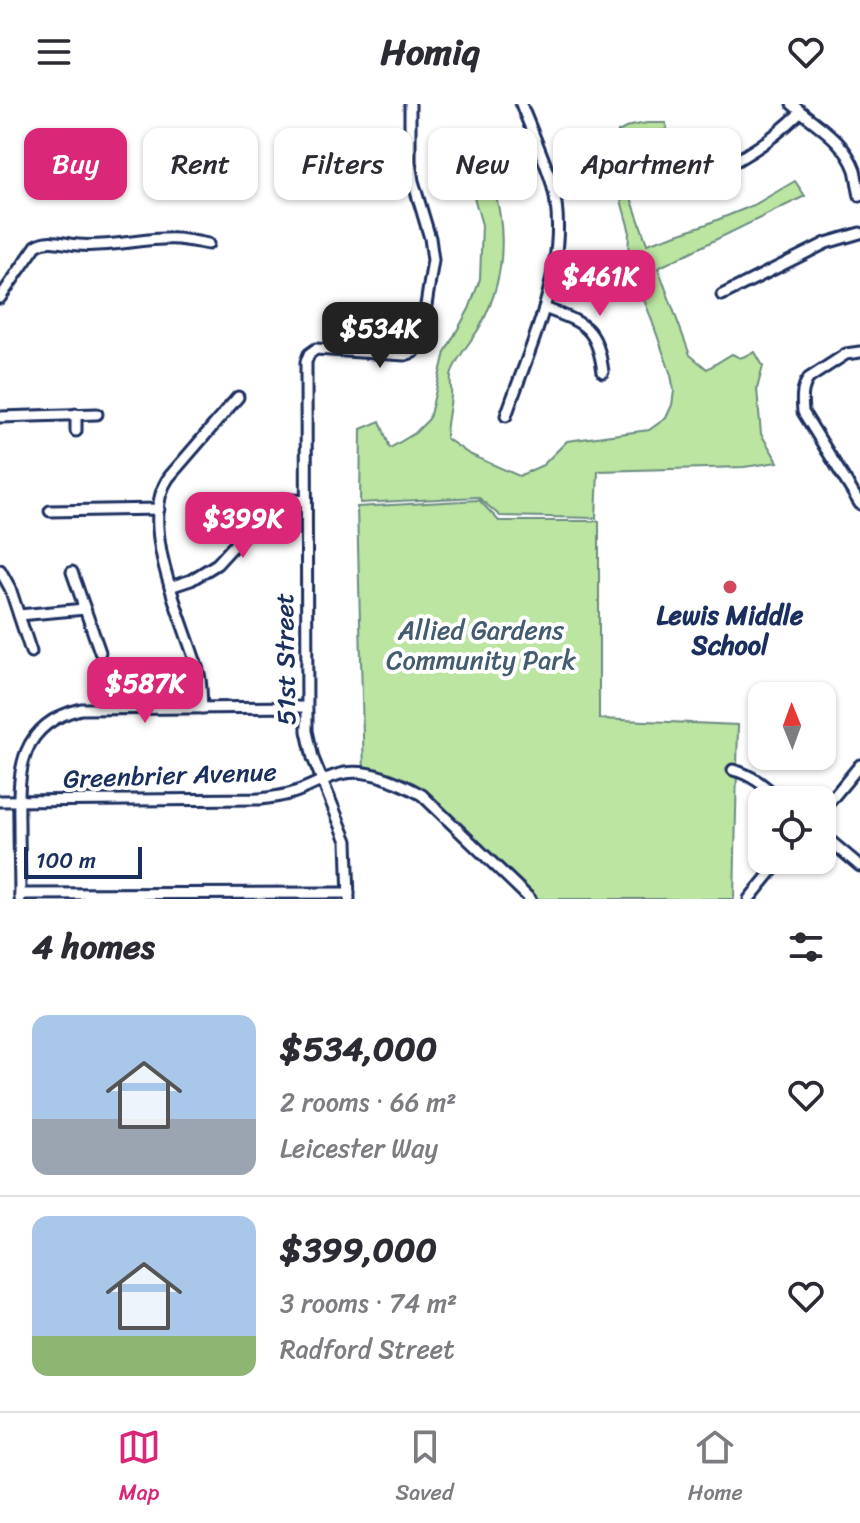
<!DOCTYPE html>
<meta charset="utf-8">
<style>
body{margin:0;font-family:Sriracha,sans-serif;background:#f7f7f7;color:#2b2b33;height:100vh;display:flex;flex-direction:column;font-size:30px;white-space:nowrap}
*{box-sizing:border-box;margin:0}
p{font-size:26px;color:#7c7c81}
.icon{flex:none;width:44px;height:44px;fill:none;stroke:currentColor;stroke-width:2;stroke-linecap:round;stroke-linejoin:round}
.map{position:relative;height:795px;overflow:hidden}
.panel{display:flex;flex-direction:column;background:#fff;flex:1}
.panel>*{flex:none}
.guide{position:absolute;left:24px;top:24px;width:812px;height:72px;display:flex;gap:16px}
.needle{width:52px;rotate:359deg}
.buttons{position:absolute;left:748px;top:578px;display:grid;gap:16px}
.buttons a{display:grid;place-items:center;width:88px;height:88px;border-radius:16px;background:#fff;box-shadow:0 2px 6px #0004;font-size:40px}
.scale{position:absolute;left:24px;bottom:20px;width:118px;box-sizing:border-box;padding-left:8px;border:4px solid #1b2f5e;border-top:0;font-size:22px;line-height:28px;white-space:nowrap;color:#1b2f5e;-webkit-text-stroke:6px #fff;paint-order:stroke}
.price{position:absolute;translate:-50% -68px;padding:0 18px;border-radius:16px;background:#db2777;color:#fff;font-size:26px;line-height:52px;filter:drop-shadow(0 2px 4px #0008)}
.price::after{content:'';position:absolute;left:50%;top:48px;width:24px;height:18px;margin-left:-12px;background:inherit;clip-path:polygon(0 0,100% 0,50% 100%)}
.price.selected{background:#222;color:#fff}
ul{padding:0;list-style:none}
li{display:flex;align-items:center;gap:24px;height:200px;padding:0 32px}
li+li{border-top:2px solid #e1e1e2}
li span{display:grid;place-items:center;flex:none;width:224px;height:160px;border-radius:16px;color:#555}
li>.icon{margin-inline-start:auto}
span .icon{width:96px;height:96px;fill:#fffc;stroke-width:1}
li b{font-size:34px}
h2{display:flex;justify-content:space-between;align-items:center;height:96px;padding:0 32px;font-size:34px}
.pill{padding:0 28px;border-radius:16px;background:#fff;box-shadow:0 2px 6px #0004;font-size:28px;line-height:72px}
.pill.selected{background:#db2777;color:#fff}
header{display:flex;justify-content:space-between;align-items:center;height:104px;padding:0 32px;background:#fff;font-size:36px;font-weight:700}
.tab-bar{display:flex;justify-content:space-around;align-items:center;height:112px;border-top:2px solid #e1e1e2;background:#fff;font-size:22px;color:#7c7c81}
.tab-bar a{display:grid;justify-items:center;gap:4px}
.tab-bar .selected{color:#db2777}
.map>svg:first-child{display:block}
</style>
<header><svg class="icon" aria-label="menu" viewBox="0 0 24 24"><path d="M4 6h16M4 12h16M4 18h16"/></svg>Homiq<svg class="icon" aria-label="heart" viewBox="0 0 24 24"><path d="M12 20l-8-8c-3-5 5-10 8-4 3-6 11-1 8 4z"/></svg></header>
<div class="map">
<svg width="860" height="795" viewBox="0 0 860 795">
<rect width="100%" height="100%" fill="#fff"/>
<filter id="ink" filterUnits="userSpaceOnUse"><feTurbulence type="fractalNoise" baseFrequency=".0125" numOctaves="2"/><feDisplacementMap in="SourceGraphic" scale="16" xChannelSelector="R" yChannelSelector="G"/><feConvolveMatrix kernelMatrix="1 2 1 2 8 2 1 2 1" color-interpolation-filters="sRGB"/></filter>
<g filter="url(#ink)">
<g fill="#bbe5a1" stroke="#6b8a80" stroke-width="2">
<path d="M647 19H666L667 25 629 37 625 46 624 73 647 140 707 120 754 101 795 77 805 92 658 164 690 251 707 265 732 250 740 254 755 248 763 262 757 285 761 330 778 358 744 363 598 367 596 414 500 412 478 393 360 399 361 325 380 317 390 344 415 329 429 315 445 248 469 205 480 175 482 121 472 86 461 62 462 49 471 47 482 49C506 107 511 164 481 221 472 237 458 251 452 268 449 275 452 284 451 292 450 306 446 319 446 334L469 350 519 372 543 361 567 337 649 326 666 314 672 301 674 287 671 271 650 211 628 156 629 125 616 78 614 60V44L618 28 630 22Z"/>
<path d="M479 396 499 417H599V615L738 621 734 795H530L422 691 364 670 357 403Z"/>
</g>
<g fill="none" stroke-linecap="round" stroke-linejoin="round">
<g stroke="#1b2f5e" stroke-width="15">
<g id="minor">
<path d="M792 0C815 21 844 35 855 66 857 74 858 84 860 92"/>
<path d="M675 71 683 76C691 74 700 73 707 70 742 57 775 33 801 8"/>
<path d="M722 191 826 139 860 129"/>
<path d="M0 194 36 142C49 133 63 140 78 141 112 144 144 133 178 135 188 136 198 138 208 140"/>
<path d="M544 204C584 219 597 222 603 268"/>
<path d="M860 248 846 250 809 274C801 284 802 296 803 308L860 400"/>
<path d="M76 310V327"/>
<path d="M506 312C530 242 573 155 552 80 544 53 531 26 521 0"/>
<path d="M0 313 97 310"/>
<path d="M50 407 159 405"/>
<path d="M0 466 10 484 31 548"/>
<path d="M72 468 100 548"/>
<path d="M170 483 191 476 217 460 272 400 281 395 306 397"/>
<path d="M19 511 85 505"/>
<path d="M202 604C201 592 202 578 198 566 184 518 136 419 169 373L238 293"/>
<path d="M733 666C753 671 766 683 781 696"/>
<path d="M0 697 261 695C274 693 286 692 298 687 314 681 328 672 345 669 370 665 401 679 422 691L530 795"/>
<path d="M822 707 860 661"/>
<path d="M822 730 860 762"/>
<path d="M20 790 349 789"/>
<path d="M20 795C20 770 19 745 19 719 18 666 19 620 81 605L306 603"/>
<path d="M349 795 347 737 313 654 307 627 306 258 309 250 316 245 405 251 414 248 420 240 433 156 430 134 413 77 410 58V0"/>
<path d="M749 795 781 756"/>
</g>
</g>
<use href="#minor" stroke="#fff" stroke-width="9"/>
</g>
</g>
<circle fill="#d1495b" stroke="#fff" stroke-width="3" cx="730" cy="483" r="8"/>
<g text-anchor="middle" stroke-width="8" stroke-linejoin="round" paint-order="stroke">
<g font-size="26" font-weight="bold" fill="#1b2f5e" stroke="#fff">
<text x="730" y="520">Lewis Middle<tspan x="730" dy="30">School</tspan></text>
</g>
<g font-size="26" fill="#435c6f" stroke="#fff">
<text x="481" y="535">Allied Gardens<tspan x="481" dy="30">Community Park</tspan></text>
</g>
<g font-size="26" fill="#1b2f5e" stroke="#fff">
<text transform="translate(285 555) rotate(-91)" y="9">51st Street</text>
<text transform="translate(170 671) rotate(-2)" y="9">Greenbrier Avenue</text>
</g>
</g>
</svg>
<div class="buttons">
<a><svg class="needle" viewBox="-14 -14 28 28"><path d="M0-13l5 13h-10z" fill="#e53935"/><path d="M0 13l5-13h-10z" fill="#7c7c81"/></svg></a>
<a><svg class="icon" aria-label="locate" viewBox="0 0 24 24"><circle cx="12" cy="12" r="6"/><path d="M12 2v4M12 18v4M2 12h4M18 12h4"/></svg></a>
</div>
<div class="scale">100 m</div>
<b class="price" style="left:600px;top:214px">$461K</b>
<b class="price selected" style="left:380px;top:266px">$534K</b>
<b class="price" style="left:243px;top:456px">$399K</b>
<b class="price" style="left:145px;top:621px">$587K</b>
<div class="guide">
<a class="pill selected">Buy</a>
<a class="pill">Rent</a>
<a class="pill">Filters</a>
<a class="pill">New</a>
<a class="pill">Apartment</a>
</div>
</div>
<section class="panel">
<h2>4 homes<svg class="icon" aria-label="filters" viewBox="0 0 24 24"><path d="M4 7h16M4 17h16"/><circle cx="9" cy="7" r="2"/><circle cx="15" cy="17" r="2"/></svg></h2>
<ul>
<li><span style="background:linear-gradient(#a9c7e8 65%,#9aa5b1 0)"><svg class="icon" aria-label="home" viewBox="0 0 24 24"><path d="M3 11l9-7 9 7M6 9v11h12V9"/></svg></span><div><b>$534,000</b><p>2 rooms · 66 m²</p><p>Leicester Way</p></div><svg class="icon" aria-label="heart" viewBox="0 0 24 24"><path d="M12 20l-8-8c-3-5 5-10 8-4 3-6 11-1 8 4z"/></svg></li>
<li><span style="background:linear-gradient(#a9c7e8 75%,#8fb573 0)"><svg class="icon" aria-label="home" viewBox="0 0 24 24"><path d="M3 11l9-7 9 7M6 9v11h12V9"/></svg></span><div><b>$399,000</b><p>3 rooms · 74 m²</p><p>Radford Street</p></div><svg class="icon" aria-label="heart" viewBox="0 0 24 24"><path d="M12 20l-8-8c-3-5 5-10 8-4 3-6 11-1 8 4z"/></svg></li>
</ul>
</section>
<nav class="tab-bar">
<a class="selected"><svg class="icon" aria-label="map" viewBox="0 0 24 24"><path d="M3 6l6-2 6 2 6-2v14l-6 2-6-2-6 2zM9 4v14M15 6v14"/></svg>Map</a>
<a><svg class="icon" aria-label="saved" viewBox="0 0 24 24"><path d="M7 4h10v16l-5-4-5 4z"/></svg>Saved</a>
<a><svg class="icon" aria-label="home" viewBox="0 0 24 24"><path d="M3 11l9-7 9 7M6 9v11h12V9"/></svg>Home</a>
</nav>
